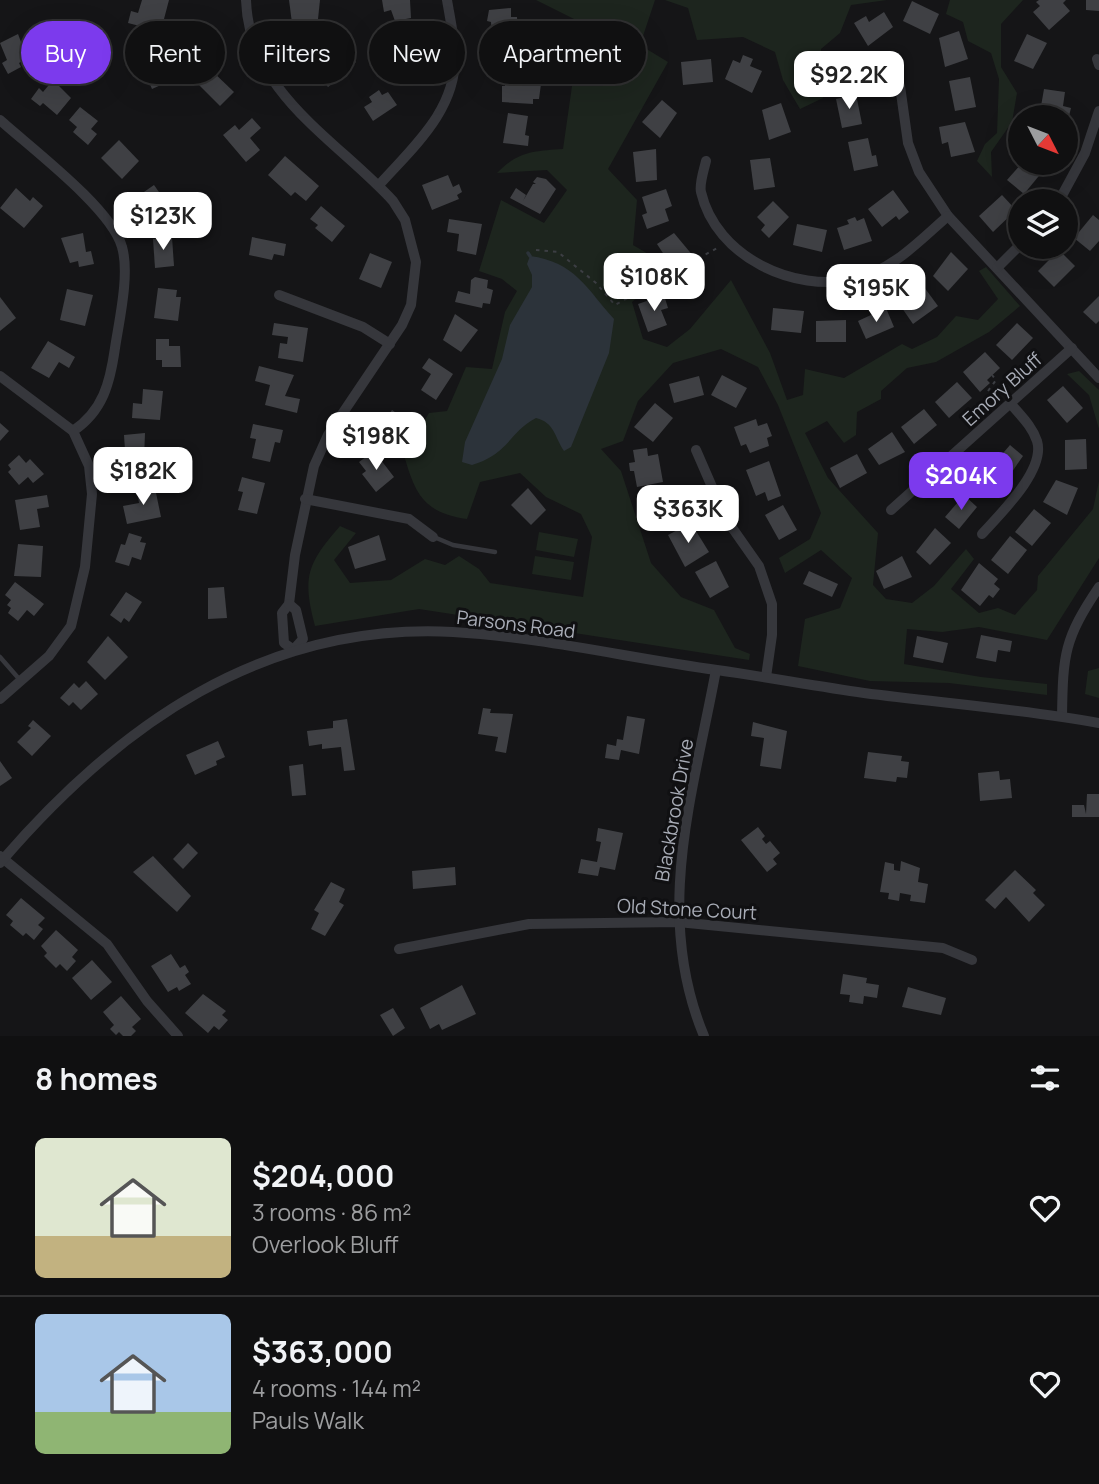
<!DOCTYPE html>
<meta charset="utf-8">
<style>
body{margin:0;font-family:Manrope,sans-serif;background:#1e1e1f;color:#f1f3f6;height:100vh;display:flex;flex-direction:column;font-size:26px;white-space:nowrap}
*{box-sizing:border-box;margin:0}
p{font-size:23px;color:#9c9d9f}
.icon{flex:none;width:38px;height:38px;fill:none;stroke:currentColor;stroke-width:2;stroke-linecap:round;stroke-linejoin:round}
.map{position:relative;height:1036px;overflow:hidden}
.drawer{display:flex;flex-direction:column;background:#101011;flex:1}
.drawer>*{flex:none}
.guide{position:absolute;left:21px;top:21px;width:700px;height:63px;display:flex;gap:14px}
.needle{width:46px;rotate:132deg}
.tools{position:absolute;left:1008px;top:105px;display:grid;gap:14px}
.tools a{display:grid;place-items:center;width:70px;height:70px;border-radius:50%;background:#101011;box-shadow:0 7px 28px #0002,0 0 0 2px #303031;font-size:35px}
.price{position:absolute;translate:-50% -60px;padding:0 16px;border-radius:14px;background:#fff;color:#222;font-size:23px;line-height:46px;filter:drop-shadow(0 2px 4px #0008)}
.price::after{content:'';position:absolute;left:50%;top:42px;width:21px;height:16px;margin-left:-10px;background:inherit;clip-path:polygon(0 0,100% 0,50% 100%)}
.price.current{background:#7c3aed;color:#fff}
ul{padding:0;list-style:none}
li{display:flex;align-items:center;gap:21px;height:175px;padding:0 35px}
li+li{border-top:2px solid #303031}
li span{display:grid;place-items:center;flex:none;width:196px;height:140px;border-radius:10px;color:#555}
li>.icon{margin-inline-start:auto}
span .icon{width:84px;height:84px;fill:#fffc;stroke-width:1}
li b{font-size:30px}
h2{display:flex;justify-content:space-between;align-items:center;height:84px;padding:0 35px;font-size:30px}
.pill{padding:0 24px;border-radius:32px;background:#101011;box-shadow:0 7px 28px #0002,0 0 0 2px #303031;font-size:24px;line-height:63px}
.pill.current{background:#7c3aed;color:#fff}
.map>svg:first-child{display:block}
</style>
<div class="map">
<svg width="1099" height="1036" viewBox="0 0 1099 1036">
<rect width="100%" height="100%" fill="#151517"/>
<g fill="#1d251e">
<path d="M536 0H655L640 45 668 62 608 169 637 200 633 245 650 255 654 284 632 302 643 339 667 347 690 329 731 280 770 353 787 400 803 395 805 369 844 378 902 344 912 349 937 337 956 316 978 320 998 299 979 271 986 267 1020 306 989 332 936 362 907 368 881 391V399L857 412 856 435 844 443 827 421 805 433 828 478 878 533 873 585 886 599 912 603 934 586 966 549 974 559 951 589 979 613 998 608 1015 615 1037 590 1038 576 1093 509 1099 481V558L1047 640 979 627 942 632 907 629 904 664 981 677 1047 684V695L949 683 870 681 798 666 805 619 840 608 852 578 821 550 785 573 779 558 810 539 821 513 778 405 758 367 721 349 673 363 638 401 623 441 601 449 621 471 651 563 681 597 714 610 735 648 750 654 749 660 419 609 315 626C302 577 307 564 340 526L356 533 334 560 350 583 391 580 425 559 445 565 459 556 479 569 490 583 583 597 592 537 581 514 546 497 520 473 480 482 467 519C424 513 415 494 404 455L429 413 447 411 466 367 492 369 505 312 517 291 502 279 479 271 501 200 544 223 567 190 547 170 497 173C518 151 535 151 563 149L575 65 536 72 525 51 576 43 578 21Z"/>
<path d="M665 0H887L851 5 840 33 821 49 823 98 800 109 783 80 775 52 743 37 697 40 688 8Z"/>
<path d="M950 0H1023L1001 24V67L1017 93 1012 122 991 152 992 177 977 161 985 144 997 133 999 79 991 53 968 41 963 22 946 14Z"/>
<path d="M1079 371 1099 390V429L1089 395 1067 374Z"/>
<path d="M539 532 578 539 574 557 536 550Z"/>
<path d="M535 556 574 562 571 580 532 574Z"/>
<path d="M1099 668V698L1085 694 1088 671Z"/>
</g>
<path fill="#2c333a" d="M530 256C575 262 586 288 614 319L609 353 571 447 564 451C554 436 555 423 536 418 508 433 510 453 472 465L462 462 465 442 502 359 510 325 532 287V275L527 264Z"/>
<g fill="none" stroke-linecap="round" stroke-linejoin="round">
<path stroke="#2c333a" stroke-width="3.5" d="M528 253 530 256"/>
</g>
<g fill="#3f4044">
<path d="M142 0H169L164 19 170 20 167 33 128 23 131 11 138 13Z"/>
<path d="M289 0H320L318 19 292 23Z"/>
<path d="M382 0H410L411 18 395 21 391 10 384 12Z"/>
<path d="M1039 0H1066L1063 3 1070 11 1049 30 1033 12 1040 6 1036 2Z"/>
<path d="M1086 0H1099V11L1086 10Z"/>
<path d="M912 1 939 14 930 34 903 21Z"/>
<path d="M511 8V17H517L518 36H515V40L492 41 491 22 487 21 489 10Z"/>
<path d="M884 12 893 27 868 46 854 23 866 16 869 22Z"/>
<path d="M959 31 968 59 945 67 939 38Z"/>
<path d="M18 34 27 58 19 63 21 67 8 74 2 63 7 60 0 43Z"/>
<path d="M1027 34 1047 43 1033 69 1014 61Z"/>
<path d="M404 40 418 44 417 77 387 75 388 63H392V54H396L397 43 403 44Z"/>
<path d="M337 45 342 51 344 48 356 62 328 87 321 78 331 70 327 65 329 63 320 56Z"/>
<path d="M170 48 179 68 160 77 163 84 152 89 146 75 154 71 148 58Z"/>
<path d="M837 53 855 56 850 84 832 81Z"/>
<path d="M743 55 753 59 750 66 762 71 752 93 725 79 733 60 740 63Z"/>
<path d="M711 59 713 82 683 85 681 62Z"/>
<path d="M502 67 533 73 532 83 541 84 539 99H533V104L502 102V86H505V79H501Z"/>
<path d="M211 70 234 92 220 106 197 83Z"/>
<path d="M970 77 976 107 955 111 949 81Z"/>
<path d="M53 80 71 98 57 115 43 103 40 106 31 99 39 88 43 92Z"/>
<path d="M1044 89 1065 92 1063 106 1071 108 1069 116 1040 112Z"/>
<path d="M379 90 382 95 388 92 397 105 373 121 364 107 372 102 369 97Z"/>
<path d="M856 94 862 124 842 128 836 99Z"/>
<path d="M662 100 677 113 660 138 642 122Z"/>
<path d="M781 103 791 132 769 140 762 110Z"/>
<path d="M80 107 98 121 91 129 97 134 88 145 73 132 77 127 69 120Z"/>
<path d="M508 113 528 116 525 135 529 136 528 146 503 143Z"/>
<path d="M252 118 261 128 250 138 260 150 246 162 223 135 235 125 239 130Z"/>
<path d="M965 122 975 152 951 157 948 142 942 144 939 127Z"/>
<path d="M868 138 872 156 876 155 878 166 854 171 848 142Z"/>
<path d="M119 140 139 161 122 179 101 158Z"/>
<path d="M656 149 657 180 636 182 633 152Z"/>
<path d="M285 156 319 186 306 201 295 192 291 196 268 175Z"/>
<path d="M770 158 775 187 754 190 750 160Z"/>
<path d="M1022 163H1034L1043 171 1024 194 1007 180Z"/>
<path d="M448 175 453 187 459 184 462 192 457 195 459 199 432 210 422 185Z"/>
<path d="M537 177 546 179 556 189 540 214 510 198 516 188 526 195 523 201 533 184H536L533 182Z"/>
<path d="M154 185 173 212 152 226 131 201Z"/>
<path d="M16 188 30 201 33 197 43 206 24 228 0 208Z"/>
<path d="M666 189 672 206 665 209 669 221 647 229 642 215 647 213 642 197Z"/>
<path d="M893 190 909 212 899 220 896 216 882 227 868 209Z"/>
<path d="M1002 195 1016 210 993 232 979 216Z"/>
<path d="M773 201 789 217 769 238 761 230 765 225 757 217Z"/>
<path d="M321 206 345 226 332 242 315 228 318 225 310 219Z"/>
<path d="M1093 215 1099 220V241L1090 251 1074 238Z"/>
<path d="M855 217 857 221 864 218 872 241 844 250 837 228 849 224 847 220Z"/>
<path d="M449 219 482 224 476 255 457 251 459 234 447 232Z"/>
<path d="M797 224 827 230 822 252 793 245Z"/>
<path d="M83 233 86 252 91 251 94 264 79 267 78 261 70 263 61 238Z"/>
<path d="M674 233 694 257 674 270 657 244Z"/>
<path d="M172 237 174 266 155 268 153 239Z"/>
<path d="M252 237 286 244 284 256 274 254 272 260 249 255Z"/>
<path d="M1059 250 1075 266 1054 287 1038 271Z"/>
<path d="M951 252 968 269 948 291 933 276Z"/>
<path d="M370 253 392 262 381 288 359 279Z"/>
<path d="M475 277 488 280 487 288 493 290 490 304 483 303 482 308 455 302 458 291 470 294 471 280Z"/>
<path d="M924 287 938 306 913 324 902 308Z"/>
<path d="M158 288 177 290 176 297H181L178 321 154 318Z"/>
<path d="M67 289 93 295 85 326 60 320Z"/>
<path d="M664 295 668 308 661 310 667 325 648 332 638 304Z"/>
<path d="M1099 296V321L1096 324 1083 312Z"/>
<path d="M0 297 16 318 0 331Z"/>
<path d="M773 308 804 311 801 333 771 330Z"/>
<path d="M886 308 894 327 866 339 858 321Z"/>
<path d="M455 314 478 330 461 352 443 340Z"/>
<path d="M846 320V342H816V321Z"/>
<path d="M274 323 308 328 303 362 278 358 280 343 287 344 288 337 272 335Z"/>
<path d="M1017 323 1033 338 1012 360 996 345Z"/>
<path d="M156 339H169V346H180L181 367H162V360H156Z"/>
<path d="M48 341 75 357 69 368 59 362 49 378 31 368Z"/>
<path d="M985 352 1000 368 987 380 990 383 980 392 963 372Z"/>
<path d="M429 358 453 374 436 400 421 390 431 374 422 368Z"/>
<path d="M259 366 294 375 285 396 300 399 297 413 265 405 270 385 255 381Z"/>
<path d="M722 375 747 388 736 408 711 395Z"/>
<path d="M699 376 704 395 674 403 669 384Z"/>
<path d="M957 382 972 398 949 418 935 402Z"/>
<path d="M1063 386 1083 408 1067 423 1047 400Z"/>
<path d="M143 389 163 391 160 420 132 418 133 403 142 404Z"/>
<path d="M655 403 673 418 653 442 634 427Z"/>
<path d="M924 409 937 425 914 444 901 427Z"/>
<path d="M392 410 409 422 391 448 374 436Z"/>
<path d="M756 419 758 426 767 423 772 436 767 438 769 446 750 453 746 444 741 446 734 427Z"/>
<path d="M0 423 9 431 0 441Z"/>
<path d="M253 424 283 430 280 443 275 442 270 462 252 458 256 439 250 438Z"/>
<path d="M892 432 905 452 879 465 868 449Z"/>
<path d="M145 433 144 459 126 465 124 435Z"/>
<path d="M1086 439 1087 469 1065 470V440Z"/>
<path d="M1010 445 1023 456 1007 479 992 466Z"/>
<path d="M647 448 648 456 658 454 663 482 637 487 634 471H630L629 463 635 462 633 450Z"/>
<path d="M374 451 394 477 376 492 362 474 366 471 359 462Z"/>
<path d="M857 454 867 473 840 488 830 468Z"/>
<path d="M19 455 26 463 30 459 44 474 33 483 28 477 19 485 8 472 11 469 8 465Z"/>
<path d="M769 461 781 496 768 501 765 492 756 496 746 470Z"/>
<path d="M242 477 265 483 257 514 238 510 243 492 238 491Z"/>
<path d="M1056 480 1078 488 1067 515 1043 502Z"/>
<path d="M155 488 161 517 127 524 123 506 139 503 137 491Z"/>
<path d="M528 488 546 510 531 525 511 505Z"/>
<path d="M676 488 688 514 660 526 656 516 662 513 655 498Z"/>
<path d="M47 495 49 507 37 509 40 527 20 530 15 500Z"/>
<path d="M964 495 977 507 959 529 945 517Z"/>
<path d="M783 505 797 530 779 540 765 515Z"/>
<path d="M1034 509 1051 523 1032 546 1015 532Z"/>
<path d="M691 523 709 552 685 567 668 535Z"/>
<path d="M935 528 951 543 930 565 916 552Z"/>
<path d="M129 533 142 537 140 542 146 543 141 560 132 557 129 566 115 562 121 544 125 545Z"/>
<path d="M379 535 386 560 355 569 348 547Z"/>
<path d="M1010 536 1027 550 1008 574 991 560Z"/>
<path d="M18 544 43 546 41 577 14 576Z"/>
<path d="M902 556 912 577 884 589 876 571Z"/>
<path d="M716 561 729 587 710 598 695 572Z"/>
<path d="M979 563 998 579 994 584 1000 589 993 598 989 595 980 606 961 590Z"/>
<path d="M809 571 838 584 832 597 803 584Z"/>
<path d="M15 582 44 604 34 616 27 610 18 621 8 613 11 608 7 605 11 600 5 595Z"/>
<path d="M224 587 227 618 208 619V588Z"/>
<path d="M126 592 142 602 129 622 124 618 121 623 110 615Z"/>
<path d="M981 635 1012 641 1010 652 998 650 996 662 976 658Z"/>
<path d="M108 636 128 657 105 680 87 662Z"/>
<path d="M917 636 948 643 943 663 913 657Z"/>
<path d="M86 681 98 694 81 710 73 702 69 706 60 698 74 683 79 688Z"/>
<path d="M483 708 491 709 490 713 513 714 506 753 495 751 498 737 478 734Z"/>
<path d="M627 716 645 719 639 754 621 750 619 760 605 758 607 744 616 746 617 739 623 740Z"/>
<path d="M347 719 355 770 344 771 341 747 322 749V744L309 746 307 731 333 728V721Z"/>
<path d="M33 720 51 736 32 756 17 742 31 728 28 726Z"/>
<path d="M753 722 787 731 781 769 760 766 764 738 751 736Z"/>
<path d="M218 741 225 757 216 761 217 765 195 775 186 755Z"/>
<path d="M868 752 902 756 901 761 909 762 907 778 897 777 896 782 864 778Z"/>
<path d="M0 761 12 778 0 786Z"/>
<path d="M303 764 306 795 292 796 289 766Z"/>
<path d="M999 771 1000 780 1010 779 1012 798 980 801 978 773Z"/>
<path d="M1087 794H1099V817H1072V805H1084L1086 814Z"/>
<path d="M758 827 765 836 762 839 766 844 770 841 780 853 773 859 777 864 767 872 741 840Z"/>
<path d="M598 828 623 833 615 870 600 867 598 876 578 873 581 859 597 862 601 842 596 841Z"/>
<path d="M188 843 198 853 183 869 173 859Z"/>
<path d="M153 856 191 896 177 912 133 872Z"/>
<path d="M901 861 920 868 918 882 928 884 925 903 910 901 911 895 900 893 899 901 888 899 889 893 880 892 885 862 894 864V870L900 871Z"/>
<path d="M455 867 456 885 413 889 412 871Z"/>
<path d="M1015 870 1036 890 1033 893 1045 905 1029 922 1006 897 995 909 985 900Z"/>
<path d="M331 882 345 889 339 902 344 905 325 936 311 929 319 913 314 910Z"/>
<path d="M21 898 45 918 38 925 43 929 34 940 26 933 23 936 10 925 13 921 6 915Z"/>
<path d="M56 930 78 950 72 957 76 961 67 971 60 964 56 968 44 956 47 953 41 946Z"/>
<path d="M171 954 180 968 185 965 189 972 185 975 191 984 179 991 177 987 168 992 151 966Z"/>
<path d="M92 960 112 982 91 1000 72 978Z"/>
<path d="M843 974 867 978 866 983 879 985 877 998 864 996 863 1004 849 1002 850 995 840 994Z"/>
<path d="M462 985 476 1014 442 1030 439 1024 430 1029 420 1008Z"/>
<path d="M908 987 946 998 941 1015 902 1007Z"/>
<path d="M203 994 226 1011 222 1015 228 1020 219 1030 214 1026 208 1033 185 1013Z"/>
<path d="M121 996 141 1019 132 1027 136 1031 131 1036H123L119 1032 116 1035 110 1029 114 1025 103 1012Z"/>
<path d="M393 1008 405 1028 393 1036 380 1015Z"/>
</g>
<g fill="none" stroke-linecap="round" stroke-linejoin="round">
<g stroke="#3c3e43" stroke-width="2" stroke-dasharray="3.5 5" stroke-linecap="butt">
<path d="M536 250 558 252 596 283 615 305 719 247"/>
<path d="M988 391 996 380 992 375"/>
</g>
<g stroke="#36373c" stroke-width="4.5">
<path d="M434 537 453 545 495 552"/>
<path d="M0 657 20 680"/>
</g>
<g stroke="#36373c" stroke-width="10">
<path d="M246 0C249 93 336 139 393 201L405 220 416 262 411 305 402 325 328 435 314 466 295 555 289 604 282 613 284 643 294 650"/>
<path d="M1097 59 1099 65"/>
<path d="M900 86 908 143 919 172 948 216 1099 378"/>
<path d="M0 120C31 148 112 209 122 247 130 274 119 321 115 348 110 383 103 411 73 431"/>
<path d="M706 161C704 170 699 184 701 192 716 257 794 293 855 279 893 270 919 241 948 216"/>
<path d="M379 185C413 147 457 110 455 54 454 36 450 18 447 0"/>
<path d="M1059 201 1085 153 1099 111"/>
<path d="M997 268 1020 245"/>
<path d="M279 295 363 327 390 344"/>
<path d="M0 376 73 431 89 466 92 494 85 567 71 626 49 656 0 699"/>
<path d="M696 450 726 519 759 566 772 604V635L766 677"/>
<path d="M305 499 409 519 433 537"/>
<path d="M891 510 1072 348"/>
<path d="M982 534C1000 514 1046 470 1037 441 1032 426 1021 416 1011 404"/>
<path d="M289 604 296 610 303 639 294 649"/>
<path d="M1062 716C1063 654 1064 639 1099 587"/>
<path d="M0 856 107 944 147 1001 178 1036"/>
<path d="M0 863C118 725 263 622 453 632 541 637 629 658 717 670 766 677 815 686 864 693 942 703 1021 709 1099 723"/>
<path d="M399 949 529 924 678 922 943 948 972 960"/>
<path d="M704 1036C653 914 693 794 716 670"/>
</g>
</g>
<g text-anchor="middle" stroke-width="6" stroke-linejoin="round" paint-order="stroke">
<g font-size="19" fill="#a8acb6" stroke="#101012">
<text transform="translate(1002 389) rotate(-42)" y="7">Emory Bluff</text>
<text transform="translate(516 624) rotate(7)" y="7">Parsons Road</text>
<text transform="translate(674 810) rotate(-80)" y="7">Blackbrook Drive</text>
<text transform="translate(687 909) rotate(3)" y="7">Old Stone Court</text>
</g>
</g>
</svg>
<div class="tools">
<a><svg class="needle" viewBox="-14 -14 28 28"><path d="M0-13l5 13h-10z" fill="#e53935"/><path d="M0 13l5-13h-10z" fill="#9c9d9f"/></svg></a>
<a><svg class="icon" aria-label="layers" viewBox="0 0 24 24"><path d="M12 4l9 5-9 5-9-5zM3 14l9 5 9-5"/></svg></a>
</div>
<b class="price" style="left:849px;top:111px">$92.2K</b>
<b class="price" style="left:163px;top:252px">$123K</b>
<b class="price" style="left:654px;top:313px">$108K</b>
<b class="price" style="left:876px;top:324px">$195K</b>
<b class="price" style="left:376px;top:472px">$198K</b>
<b class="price" style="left:143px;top:507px">$182K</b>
<b class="price current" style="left:961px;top:512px">$204K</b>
<b class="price" style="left:688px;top:545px">$363K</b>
<div class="guide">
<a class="pill current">Buy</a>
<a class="pill">Rent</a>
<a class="pill">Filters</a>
<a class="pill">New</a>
<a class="pill">Apartment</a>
</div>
</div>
<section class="drawer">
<h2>8 homes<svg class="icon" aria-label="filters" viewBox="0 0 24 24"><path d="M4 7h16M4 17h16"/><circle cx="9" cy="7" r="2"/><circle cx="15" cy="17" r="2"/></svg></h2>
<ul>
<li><span style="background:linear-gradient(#dfe7d0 70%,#c2b280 0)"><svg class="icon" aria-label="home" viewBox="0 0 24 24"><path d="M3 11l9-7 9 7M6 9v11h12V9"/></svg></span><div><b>$204,000</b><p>3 rooms · 86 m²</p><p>Overlook Bluff</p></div><svg class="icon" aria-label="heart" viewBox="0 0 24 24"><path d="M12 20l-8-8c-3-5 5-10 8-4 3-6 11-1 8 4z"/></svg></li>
<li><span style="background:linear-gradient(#a9c7e8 70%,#8fb573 0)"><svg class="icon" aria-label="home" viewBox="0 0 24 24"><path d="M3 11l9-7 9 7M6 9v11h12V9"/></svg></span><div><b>$363,000</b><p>4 rooms · 144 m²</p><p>Pauls Walk</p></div><svg class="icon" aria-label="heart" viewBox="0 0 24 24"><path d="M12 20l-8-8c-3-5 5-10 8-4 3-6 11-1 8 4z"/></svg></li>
</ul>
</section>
